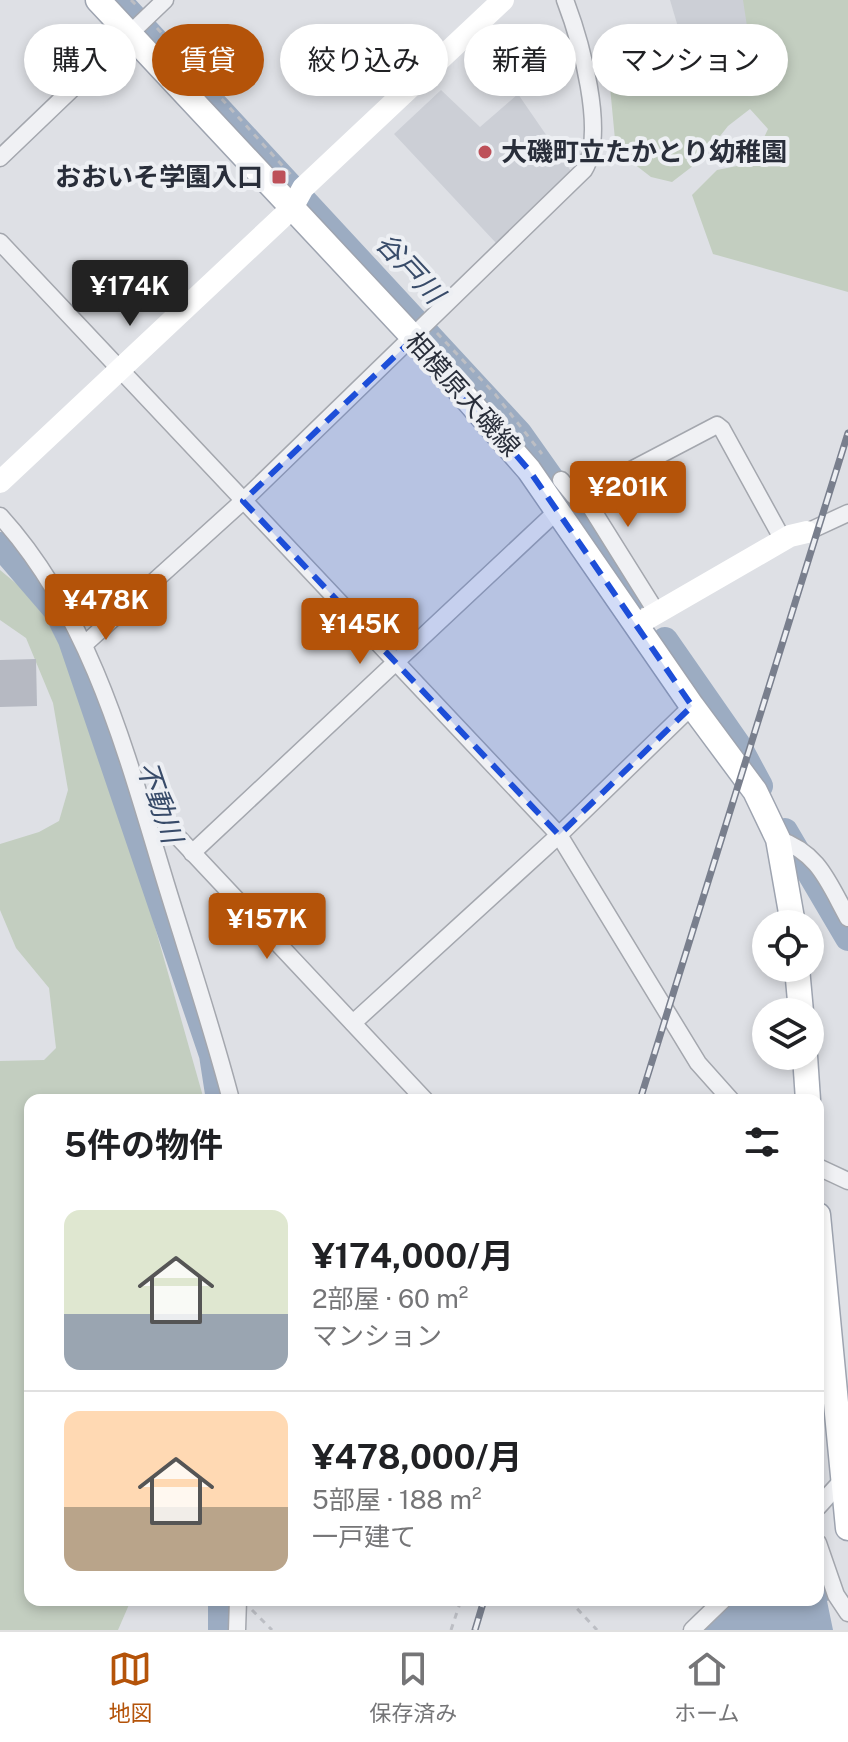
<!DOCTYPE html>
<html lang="ja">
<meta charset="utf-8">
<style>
body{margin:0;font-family:"Public Sans","Noto Sans JP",sans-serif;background:#f6f6f6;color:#202124;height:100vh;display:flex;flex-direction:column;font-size:30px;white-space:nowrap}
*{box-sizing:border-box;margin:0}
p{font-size:26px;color:#757577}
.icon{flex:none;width:44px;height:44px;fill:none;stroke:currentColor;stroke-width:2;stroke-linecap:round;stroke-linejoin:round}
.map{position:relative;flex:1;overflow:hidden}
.panel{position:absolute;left:24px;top:1094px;width:800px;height:512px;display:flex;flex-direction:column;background:#fff;border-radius:16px;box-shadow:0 4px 12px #0003}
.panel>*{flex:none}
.banner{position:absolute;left:24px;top:24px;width:800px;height:72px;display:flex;gap:16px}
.buttons{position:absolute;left:752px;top:910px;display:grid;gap:16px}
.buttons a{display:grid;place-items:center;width:72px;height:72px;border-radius:50%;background:#fff;box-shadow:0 4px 12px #0003;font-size:40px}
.price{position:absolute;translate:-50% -68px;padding:0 18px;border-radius:8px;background:#b45309;color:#fff;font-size:26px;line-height:52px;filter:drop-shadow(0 2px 4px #0008)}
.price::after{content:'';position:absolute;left:50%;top:48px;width:24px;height:18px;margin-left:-12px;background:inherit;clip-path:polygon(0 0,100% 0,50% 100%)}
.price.active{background:#222;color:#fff}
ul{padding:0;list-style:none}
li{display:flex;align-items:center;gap:24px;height:200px;padding:0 40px}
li+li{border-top:2px solid #e0e0e0}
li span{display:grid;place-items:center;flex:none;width:224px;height:160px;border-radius:16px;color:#555}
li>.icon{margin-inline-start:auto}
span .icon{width:96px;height:96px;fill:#fffc;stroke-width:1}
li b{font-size:34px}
h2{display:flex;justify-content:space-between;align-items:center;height:96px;padding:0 40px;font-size:34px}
.chip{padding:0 28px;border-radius:36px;background:#fff;box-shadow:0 4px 12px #0003;font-size:28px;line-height:72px}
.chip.active{background:#b45309;color:#fff}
.tabs{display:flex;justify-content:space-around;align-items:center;height:112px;border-top:2px solid #e0e0e0;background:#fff;font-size:22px;color:#757577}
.tabs a{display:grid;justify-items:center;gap:4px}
.tabs .active{color:#b45309}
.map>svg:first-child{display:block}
</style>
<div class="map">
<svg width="848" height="1630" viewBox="0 0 848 1630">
<rect width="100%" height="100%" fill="#dee0e5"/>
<g fill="#cccfd6">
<path d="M670 0H746L751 46 690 68Z"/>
<path d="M441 90 480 127 518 94 571 171 496 243 394 134Z"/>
</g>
<g fill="#c3cec0">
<path d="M743 0H848V292L713 254 692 195 717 170 752 163 768 129 750 109 728 126 702 159 672 182 651 177 616 150 610 87 674 64 703 63 750 46Z"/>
<path d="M0 570 37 601 74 673 136 860 204 1100H30V1600H131L118 1630H0V1061L44 1060 56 1048 49 988 16 948 0 910V844L39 832 59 821 68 790 53 703 26 638 0 620Z"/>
</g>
<path fill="#9cacc2" d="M818 1561 834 1598 827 1601 833 1630H703L733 1600H818Z"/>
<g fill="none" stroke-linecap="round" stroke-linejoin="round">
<g stroke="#9cacc2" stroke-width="26">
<path d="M118 0 519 433 635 597"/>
<path d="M0 545 56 610 71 640 212 1055 219 1100"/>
<path d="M665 640 738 745 760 786"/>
<path d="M785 831 848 938"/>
<path d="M221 1630V1600"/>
</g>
</g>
<path fill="#b6b9c2" d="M36 659 37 706 0 707V660Z"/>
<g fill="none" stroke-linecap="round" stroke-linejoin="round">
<g stroke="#a4a7ae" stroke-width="19">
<g id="street">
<path d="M0 158 165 0"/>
<path d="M0 242 559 835 698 1063 731 1100"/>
<path d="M561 480 574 496 585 498 657 613"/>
<path d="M587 500 593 490 717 425 722 429 783 540"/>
<path d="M0 516C92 617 127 756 166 884 188 956 212 1027 231 1100"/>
<path d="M807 532 848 513"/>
<path d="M86 643 243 501 584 170C607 133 580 39 565 0"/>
<path d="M145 802 425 1100"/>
<path d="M778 839C819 853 828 882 848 918"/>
<path d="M192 853 558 510"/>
<path d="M353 1023 559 835 692 706"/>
<path d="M818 1167 848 1181"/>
<path d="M818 1507 847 1475"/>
<path d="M818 1543 836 1595 848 1613"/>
<path d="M237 1630 238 1600"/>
<path d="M692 1630 723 1600"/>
</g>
</g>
<g stroke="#9ea4b0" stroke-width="27">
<g id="primary">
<path d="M98 0 414 338 529 470 692 706 755 791 778 839 793 924"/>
<path d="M797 968 801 1012"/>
<path d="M805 1056 808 1100"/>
<path d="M818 1215 848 1528"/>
</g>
</g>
<g stroke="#bcbec4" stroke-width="3" stroke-dasharray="6 6" stroke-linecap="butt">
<path d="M131 0 139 8"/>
<path d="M157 28 292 176"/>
<path d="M437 333 495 394 542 454"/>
<path d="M569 1600 597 1630"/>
<path d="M252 1610 272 1630"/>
<path d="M451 1630 461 1600"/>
</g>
<use href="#street" stroke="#f0f1f4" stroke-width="16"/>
<g stroke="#fff" stroke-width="22">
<path d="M0 482 292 208 303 188 503 0"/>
<path d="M636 625 790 536 807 532"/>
</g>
<use href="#primary" stroke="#fff" stroke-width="24"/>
<g stroke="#797f8d" stroke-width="7">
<g id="rail">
<path d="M640 1100 848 433"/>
<path d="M475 1630 484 1600"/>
</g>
</g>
<use href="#rail" stroke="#edeff3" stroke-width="4" stroke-dasharray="12" stroke-linecap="butt"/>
</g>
<path fill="#1d4ed8" fill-opacity="0.2" stroke="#1d4ed8" stroke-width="6" stroke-dasharray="16 10" stroke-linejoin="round" d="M414 338 529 470 692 706 559 835 243 501Z"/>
<g fill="#bd5059" stroke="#edeff3" stroke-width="3">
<circle cx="485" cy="152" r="8"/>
<rect x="271" y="169" width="16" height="16" rx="4"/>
</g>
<g text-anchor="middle" stroke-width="8" stroke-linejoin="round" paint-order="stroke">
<g font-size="26" font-weight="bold" fill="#292e3a" stroke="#edeff3" text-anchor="start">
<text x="501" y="161">大磯町立たかとり幼稚園</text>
<text x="263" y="186" text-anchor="end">おおいそ学園入口</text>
</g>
<g font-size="26" fill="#292e3a" stroke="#edeff3">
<text transform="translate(463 394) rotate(48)" y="9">相模原大磯線</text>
</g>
<g font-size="28" font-style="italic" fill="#384b69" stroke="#edeff3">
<text transform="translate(410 268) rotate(47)" y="10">谷戸川</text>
<text transform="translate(160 802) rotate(71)" y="10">不動川</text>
</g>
</g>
</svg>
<div class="buttons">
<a><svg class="icon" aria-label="locate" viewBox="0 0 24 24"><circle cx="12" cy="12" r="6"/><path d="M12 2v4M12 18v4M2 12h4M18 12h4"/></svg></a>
<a><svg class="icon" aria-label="layers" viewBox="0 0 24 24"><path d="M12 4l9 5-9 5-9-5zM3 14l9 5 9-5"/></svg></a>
</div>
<b class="price active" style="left:130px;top:328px">¥174K</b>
<b class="price" style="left:628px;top:529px">¥201K</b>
<b class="price" style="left:106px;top:642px">¥478K</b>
<b class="price" style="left:360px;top:666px">¥145K</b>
<b class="price" style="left:267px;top:961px">¥157K</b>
<div class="banner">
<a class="chip">購入</a>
<a class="chip active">賃貸</a>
<a class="chip">絞り込み</a>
<a class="chip">新着</a>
<a class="chip">マンション</a>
</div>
<section class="panel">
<h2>5件の物件<svg class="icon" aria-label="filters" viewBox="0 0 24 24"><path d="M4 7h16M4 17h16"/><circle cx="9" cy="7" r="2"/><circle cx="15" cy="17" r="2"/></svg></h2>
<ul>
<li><span style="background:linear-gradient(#dfe7d0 65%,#9aa5b1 0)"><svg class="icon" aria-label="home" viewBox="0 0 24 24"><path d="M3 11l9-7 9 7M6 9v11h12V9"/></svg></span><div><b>¥174,000/月</b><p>2部屋 · 60 m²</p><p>マンション</p></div></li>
<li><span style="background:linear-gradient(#ffd9b3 60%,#b9a48a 0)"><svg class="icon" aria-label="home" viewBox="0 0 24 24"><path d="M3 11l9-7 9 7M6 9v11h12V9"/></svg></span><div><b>¥478,000/月</b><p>5部屋 · 188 m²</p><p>一戸建て</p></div></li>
</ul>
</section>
</div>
<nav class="tabs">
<a class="active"><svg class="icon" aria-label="map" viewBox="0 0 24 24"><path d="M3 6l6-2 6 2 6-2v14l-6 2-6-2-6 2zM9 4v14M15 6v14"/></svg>地図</a>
<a><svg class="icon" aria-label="saved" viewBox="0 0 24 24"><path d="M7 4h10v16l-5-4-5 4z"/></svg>保存済み</a>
<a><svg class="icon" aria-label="home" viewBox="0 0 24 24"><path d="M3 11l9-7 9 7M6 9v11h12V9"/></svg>ホーム</a>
</nav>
